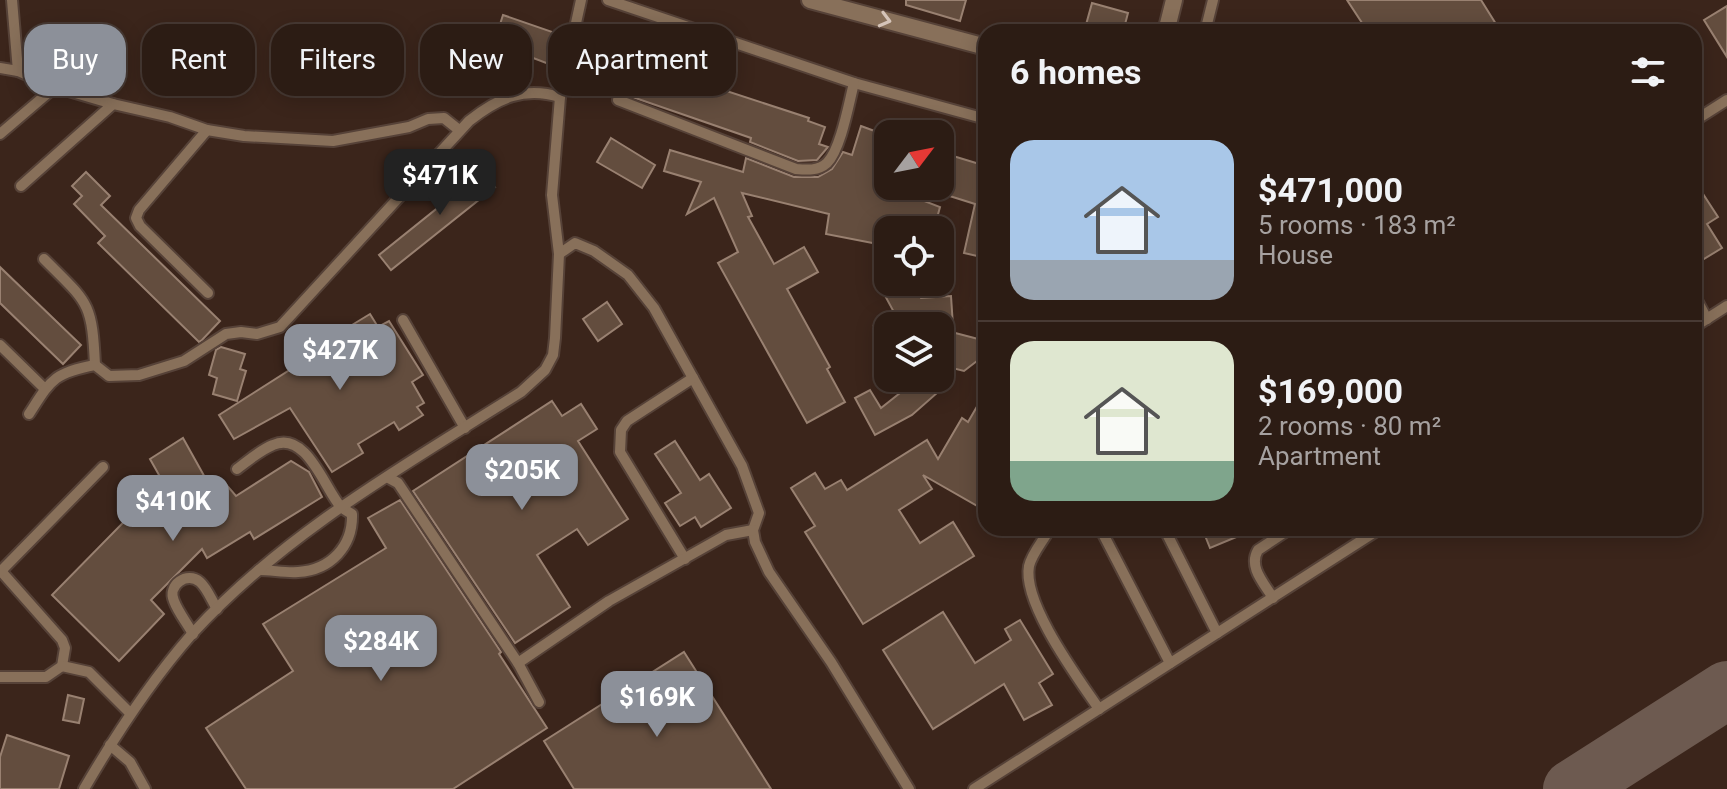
<!DOCTYPE html>
<meta charset="utf-8">
<style>
body{margin:0;font-family:Roboto,sans-serif;background:#382922;color:#f1f3f6;height:100vh;display:flex;flex-direction:column;font-size:30px;white-space:nowrap}
*{box-sizing:border-box;margin:0}
p{font-size:26px;color:#a6a1a0}
.icon{flex:none;width:44px;height:44px;fill:none;stroke:currentColor;stroke-width:2;stroke-linecap:round;stroke-linejoin:round}
.map{position:relative;flex:1;overflow:hidden}
.panel{position:absolute;left:978px;top:24px;width:724px;height:512px;display:flex;flex-direction:column;background:#2c1c14;border-radius:24px;box-shadow:0 4px 20px #0003,0 0 0 2px #483a34}
.panel>*{flex:none}
.hud{position:absolute;left:24px;top:24px;width:760px;height:72px;display:flex;gap:16px}
.needle{width:52px;rotate:58deg}
.controls{position:absolute;left:874px;top:120px;display:grid;gap:16px}
.controls a{display:grid;place-items:center;width:80px;height:80px;border-radius:16px;background:#2c1c14;box-shadow:0 4px 20px #0003,0 0 0 2px #483a34;font-size:40px}
.price{position:absolute;translate:-50% -68px;padding:0 18px;border-radius:16px;background:#8c9099;color:#fff;font-size:26px;line-height:52px;filter:drop-shadow(0 2px 4px #0008)}
.price::after{content:'';position:absolute;left:50%;top:48px;width:24px;height:18px;margin-left:-12px;background:inherit;clip-path:polygon(0 0,100% 0,50% 100%)}
.price.active{background:#222;color:#fff}
ul{padding:0;list-style:none}
li{display:flex;align-items:center;gap:24px;height:200px;padding:0 32px}
li+li{border-top:2px solid #483a34}
li span{display:grid;place-items:center;flex:none;width:224px;height:160px;border-radius:24px;color:#555}
li>.icon{margin-inline-start:auto}
span .icon{width:96px;height:96px;fill:#fffc;stroke-width:1}
li b{font-size:34px}
h2{display:flex;justify-content:space-between;align-items:center;height:96px;padding:0 32px;font-size:34px}
.tag{padding:0 28px;border-radius:24px;background:#2c1c14;box-shadow:0 4px 20px #0003,0 0 0 2px #483a34;font-size:28px;line-height:72px}
.tag.active{background:#8c9099;color:#fff}
.map>svg:first-child{display:block}
</style>
<div class="map">
<svg width="1727" height="789" viewBox="0 0 1727 789">
<rect width="100%" height="100%" fill="#3b251b"/>
<g fill="none" stroke-linecap="round" stroke-linejoin="round">
<path stroke="#6d5a50" stroke-width="58" d="M1572 789 1727 690"/>
</g>
<g fill="#634d3e" stroke="#998171" stroke-width="2">
<path d="M906 0H966L960 21 906 5Z"/>
<path d="M1347 0H1481L1501 32H1368Z"/>
<path d="M1092 3 1128 13 1123 32H1084Z"/>
<path d="M1727 6V57L1704 20Z"/>
<path d="M503 15 564 36 554 66 494 43Z"/>
<path d="M603 41 699 73 696 81 809 118 808 121 825 127 819 144 828 147 817 160 798 161 750 142 751 138 621 93H614L585 84 584 52 598 57Z"/>
<path d="M861 126 888 136V187L940 207 934 229 907 223 906 230H888V246L826 234 829 214 742 193 752 216 748 217 774 264 804 247 818 272 787 289 830 367 827 369 845 402 807 423 718 263 738 252 714 198 687 214 701 182 664 171 670 150 743 172 746 158 794 177H818L832 169 843 152 852 155Z"/>
<path d="M611 138 655 165 642 188 597 162Z"/>
<path d="M940 152 986 166V258L964 253 975 204 940 193Z"/>
<path d="M477 164 495 187 391 270 379 255 461 189 455 182Z"/>
<path d="M86 172 110 196 101 205 220 321 202 340 199 342 98 243 105 236 74 204 82 196 72 186Z"/>
<path d="M1694 180 1718 217 1707 224 1722 248 1694 265Z"/>
<path d="M0 267 81 345 63 364 0 303Z"/>
<path d="M902 282H912L921 298 951 296 953 326H873L895 314 883 292Z"/>
<path d="M607 302 622 324 598 341 583 319Z"/>
<path d="M370 314 378 327 389 321 423 375 412 382 424 403 417 407 423 415 399 430 394 422 358 444 363 453 332 472 290 408 234 439 219 415 302 362 298 358Z"/>
<path d="M940 329 986 341V354L964 371 940 365Z"/>
<path d="M221 347 245 354 240 369 246 371 237 401 213 394 217 378 209 375 216 350Z"/>
<path d="M919 378H925L937 393 912 415 875 435 855 398 870 390 881 408Z"/>
<path d="M986 391V511L923 475 932 489 899 510 920 543 953 522 974 556 863 624 805 532 815 526 791 488 815 473 825 489 841 480 847 490 927 440 938 459 962 418 968 422Z"/>
<path d="M552 401 562 416 581 404 597 429 578 441 628 519 588 545 577 529 537 555 570 607 515 643 413 491Z"/>
<path d="M183 438 212 490 224 482 236 496 291 461 309 472 322 497 254 539 250 532 207 558 202 549 151 600 164 614 119 661 52 595 163 482 150 459Z"/>
<path d="M675 441 700 480 709 474 731 508 701 527 695 517 680 526 665 503 681 493 655 454Z"/>
<path d="M400 500 501 652 499 654 547 728 453 789H246L206 728 293 671 263 624 386 548 368 518Z"/>
<path d="M1202 528H1258L1210 548Z"/>
<path d="M943 612 975 663 1011 640 1005 629 1020 620 1053 674 1039 683 1052 705 1024 720 1004 684 933 729 883 650Z"/>
<path d="M684 652 771 789H574L544 741Z"/>
<path d="M68 695 84 699 79 723 63 720Z"/>
<path d="M7 735 69 756 59 789H0V757Z"/>
</g>
<g fill="none" stroke-linecap="round" stroke-linejoin="round">
<g stroke="#564238" stroke-width="14">
<g id="lane">
<path d="M12 0 18 71"/>
<path d="M608 0 854 83 986 119"/>
<path d="M1205 32 1213 0"/>
<path d="M0 68 18 71 55 87 113 104 170 117 207 130 244 136 333 141 409 127 428 119 444 118 459 130"/>
<path d="M618 100 796 169C807 170 818 171 827 163 841 149 849 102 854 83"/>
<path d="M1694 121 1727 100"/>
<path d="M207 130 139 210 136 218 140 226 208 293"/>
<path d="M0 134 55 87"/>
<path d="M21 186 113 104"/>
<path d="M559 254 575 243 594 251 628 275 654 308 742 466 759 513 753 530 755 542 769 572 831 662 909 789"/>
<path d="M44 259C88 303 92 301 95 365"/>
<path d="M1694 295 1707 319"/>
<path d="M403 320 465 428"/>
<path d="M1694 327 1727 306"/>
<path d="M0 345 45 389"/>
<path d="M29 414C51 380 53 373 95 365L109 376 139 375 184 361 226 334 241 332 257 334 280 327 469 121C498 98 524 86 560 97"/>
<path d="M237 469C248 461 260 450 273 445 307 430 325 490 341 507 342 508 350 513 352 514 353 546 331 570 298 572 285 573 272 570 259 570"/>
<path d="M387 477 398 483 518 663 539 702"/>
<path d="M1050 528C1044 540 1032 553 1029 566 1022 603 1078 678 1099 709"/>
<path d="M1100 528 1170 663"/>
<path d="M1164 528 1217 633"/>
<path d="M685 559 620 452 621 430 627 421 693 378"/>
<path d="M0 570 62 640 65 648 62 666 46 677H0"/>
<path d="M1 571 103 467"/>
<path d="M1273 598C1264 583 1248 567 1258 550L1291 528"/>
<path d="M193 634C187 623 178 612 174 601 167 585 187 571 200 582 207 588 212 601 217 609"/>
<path d="M518 663 609 601 726 535 753 530"/>
<path d="M62 666 89 672 130 713"/>
<path d="M110 745 130 762 145 789"/>
<path d="M84 789C116 734 150 682 192 634 284 533 407 464 521 392L545 370 553 355 555 338 559 254 552 195 560 97 581 0"/>
<path d="M974 789 1381 528"/>
</g>
</g>
<g stroke="#564238" stroke-width="20">
<g id="street">
<path d="M810 0 986 47"/>
<path d="M1166 32 1174 0"/>
</g>
</g>
<use href="#lane" stroke="#88705a" stroke-width="10"/>
<use href="#street" stroke="#88705a" stroke-width="16"/>
</g>
<defs><path id="oneway-chevron" d="M-2-3.5L2.5 0L-2 3.5" fill="none" stroke-width="1.6" stroke-linecap="round" stroke-linejoin="round" transform="scale(2)"/></defs>
<use stroke="#d5c4b9" href="#oneway-chevron" transform="translate(885 20) rotate(15)"/>
</svg>
<div class="controls">
<a><svg class="needle" viewBox="-14 -14 28 28"><path d="M0-13l5 13h-10z" fill="#e53935"/><path d="M0 13l5-13h-10z" fill="#a6a1a0"/></svg></a>
<a><svg class="icon" aria-label="locate" viewBox="0 0 24 24"><circle cx="12" cy="12" r="6"/><path d="M12 2v4M12 18v4M2 12h4M18 12h4"/></svg></a>
<a><svg class="icon" aria-label="layers" viewBox="0 0 24 24"><path d="M12 4l9 5-9 5-9-5zM3 14l9 5 9-5"/></svg></a>
</div>
<b class="price active" style="left:440px;top:217px">$471K</b>
<b class="price" style="left:340px;top:392px">$427K</b>
<b class="price" style="left:522px;top:512px">$205K</b>
<b class="price" style="left:173px;top:543px">$410K</b>
<b class="price" style="left:381px;top:683px">$284K</b>
<b class="price" style="left:657px;top:739px">$169K</b>
<div class="hud">
<a class="tag active">Buy</a>
<a class="tag">Rent</a>
<a class="tag">Filters</a>
<a class="tag">New</a>
<a class="tag">Apartment</a>
</div>
<section class="panel">
<h2>6 homes<svg class="icon" aria-label="filters" viewBox="0 0 24 24"><path d="M4 7h16M4 17h16"/><circle cx="9" cy="7" r="2"/><circle cx="15" cy="17" r="2"/></svg></h2>
<ul>
<li><span style="background:linear-gradient(#a9c7e8 75%,#9aa5b1 0)"><svg class="icon" aria-label="home" viewBox="0 0 24 24"><path d="M3 11l9-7 9 7M6 9v11h12V9"/></svg></span><div><b>$471,000</b><p>5 rooms · 183 m²</p><p>House</p></div></li>
<li><span style="background:linear-gradient(#dfe7d0 75%,#7fa58c 0)"><svg class="icon" aria-label="home" viewBox="0 0 24 24"><path d="M3 11l9-7 9 7M6 9v11h12V9"/></svg></span><div><b>$169,000</b><p>2 rooms · 80 m²</p><p>Apartment</p></div></li>
</ul>
</section>
</div>
